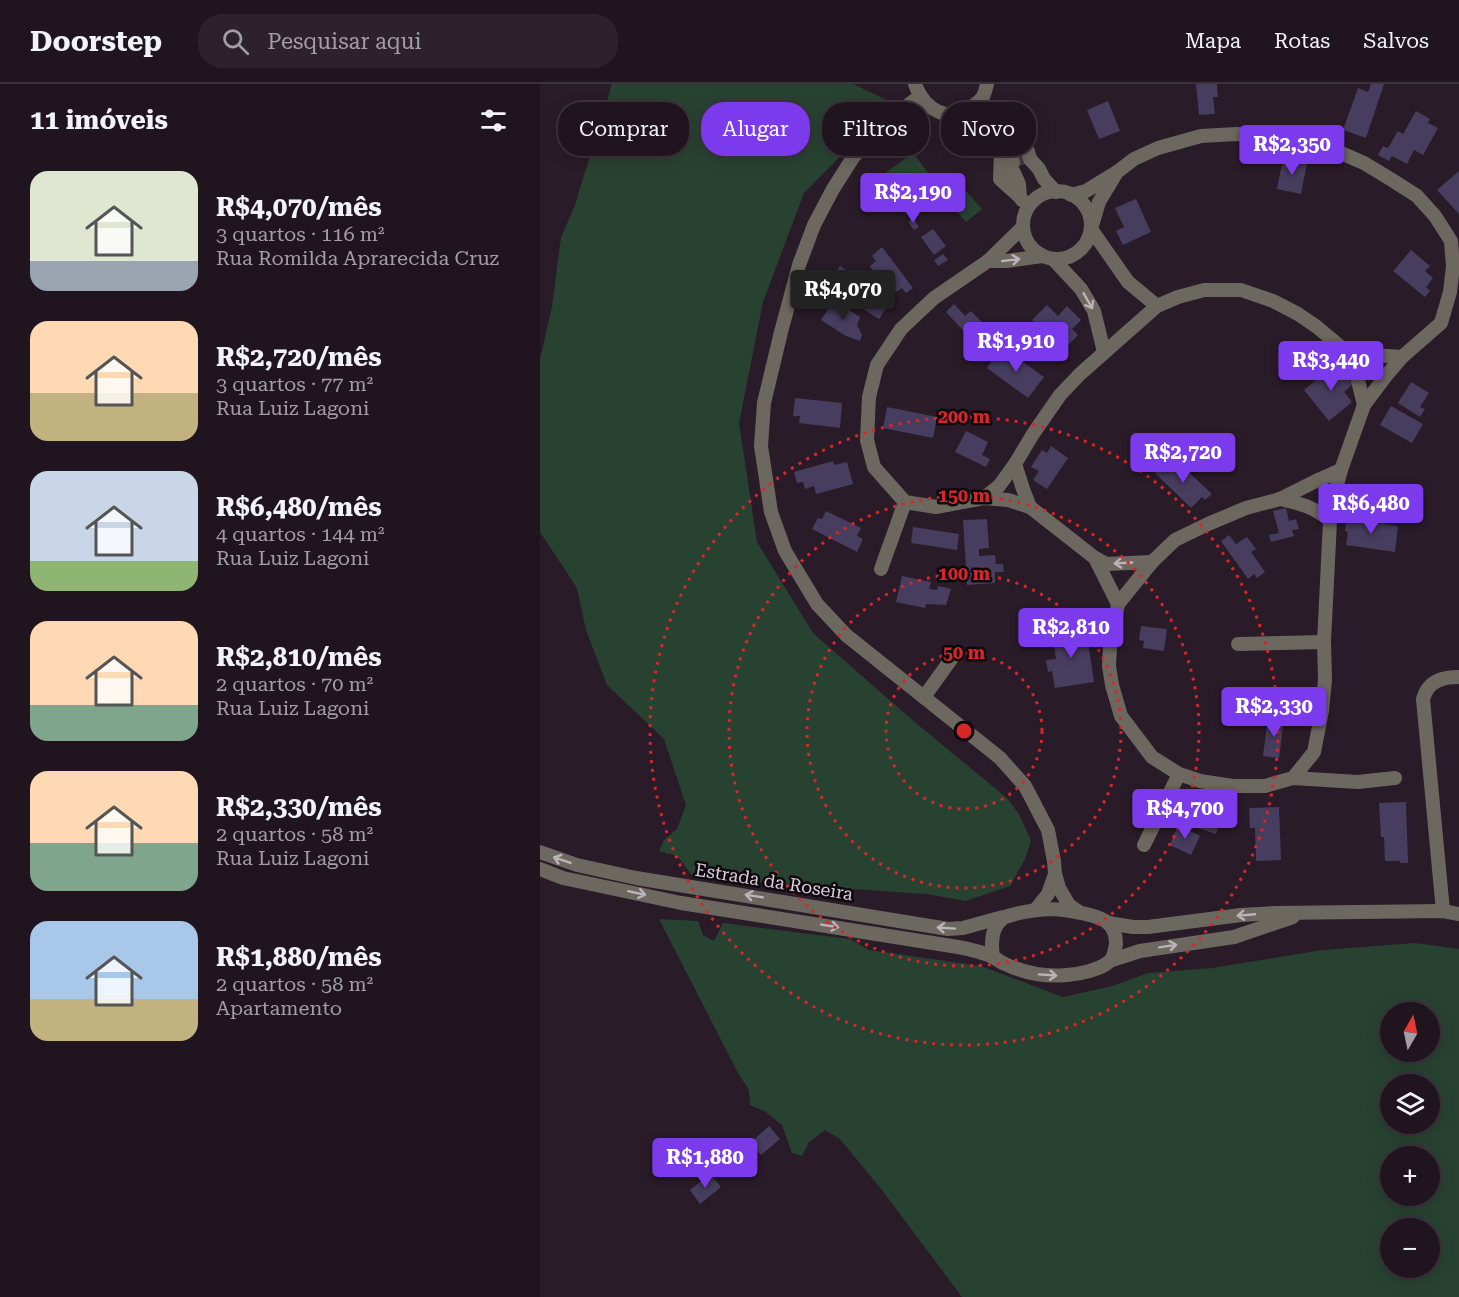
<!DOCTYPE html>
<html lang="pt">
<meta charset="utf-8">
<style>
body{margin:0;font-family:"Roboto Serif",serif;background:#2d212c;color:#f1f3f6;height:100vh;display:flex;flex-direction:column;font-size:22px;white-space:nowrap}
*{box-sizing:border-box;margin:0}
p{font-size:20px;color:#a29ea4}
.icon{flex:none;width:33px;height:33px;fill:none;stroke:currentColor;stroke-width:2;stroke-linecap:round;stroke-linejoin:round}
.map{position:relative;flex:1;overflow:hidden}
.drawer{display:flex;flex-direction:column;background:#20141f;width:540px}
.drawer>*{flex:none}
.hud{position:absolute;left:18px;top:18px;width:570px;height:54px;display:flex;gap:12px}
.needle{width:39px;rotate:9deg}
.buttons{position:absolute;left:840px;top:918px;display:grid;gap:12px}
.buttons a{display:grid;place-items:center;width:60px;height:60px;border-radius:50%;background:#20141f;box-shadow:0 3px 15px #0003,0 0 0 2px #3d333d;font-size:30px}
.price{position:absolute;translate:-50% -51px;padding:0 14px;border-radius:6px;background:#7c3aed;color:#fff;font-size:20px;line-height:39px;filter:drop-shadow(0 2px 3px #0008)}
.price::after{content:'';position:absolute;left:50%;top:36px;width:18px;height:14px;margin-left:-9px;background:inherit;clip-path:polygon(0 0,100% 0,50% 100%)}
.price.active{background:#222;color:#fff}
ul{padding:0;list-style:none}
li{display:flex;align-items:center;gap:18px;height:150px;padding:0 30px}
li span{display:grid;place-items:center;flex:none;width:168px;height:120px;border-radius:18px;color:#555}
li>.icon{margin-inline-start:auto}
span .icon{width:72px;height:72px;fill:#fffc;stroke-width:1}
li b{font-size:26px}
h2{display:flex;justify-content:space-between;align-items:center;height:72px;padding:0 30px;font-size:26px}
.pill{padding:0 21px;border-radius:24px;background:#20141f;box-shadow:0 3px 15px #0003,0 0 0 2px #3d333d;font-size:21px;line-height:54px}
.pill.active{background:#7c3aed;color:#fff}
header{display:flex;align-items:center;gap:36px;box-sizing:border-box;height:84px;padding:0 30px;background:#20141f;border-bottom:2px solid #3d333d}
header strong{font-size:28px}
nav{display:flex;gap:33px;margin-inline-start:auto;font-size:21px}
.search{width:420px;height:54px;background:#2d212c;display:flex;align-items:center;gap:15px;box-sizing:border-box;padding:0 21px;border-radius:24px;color:#a29ea4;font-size:22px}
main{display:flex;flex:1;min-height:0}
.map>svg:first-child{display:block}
</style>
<header>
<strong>Doorstep</strong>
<div class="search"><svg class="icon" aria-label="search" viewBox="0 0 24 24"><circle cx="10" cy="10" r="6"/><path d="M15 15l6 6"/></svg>Pesquisar aqui</div>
<nav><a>Mapa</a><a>Rotas</a><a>Salvos</a></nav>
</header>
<main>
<section class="drawer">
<h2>11 imóveis<svg class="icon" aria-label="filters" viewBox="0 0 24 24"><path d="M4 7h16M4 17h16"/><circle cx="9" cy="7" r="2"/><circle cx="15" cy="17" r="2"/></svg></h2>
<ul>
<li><span style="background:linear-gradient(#dfe7d0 75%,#9aa5b1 0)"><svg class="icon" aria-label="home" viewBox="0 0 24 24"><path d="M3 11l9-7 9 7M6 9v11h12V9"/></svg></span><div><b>R$4,070/mês</b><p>3 quartos · 116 m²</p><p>Rua Romilda Aprarecida Cruz</p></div></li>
<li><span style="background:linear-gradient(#ffd9b3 60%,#c2b280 0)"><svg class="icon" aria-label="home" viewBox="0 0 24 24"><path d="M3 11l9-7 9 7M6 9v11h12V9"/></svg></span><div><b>R$2,720/mês</b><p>3 quartos · 77 m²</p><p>Rua Luiz Lagoni</p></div></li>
<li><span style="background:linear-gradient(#c9d6e8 75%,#8fb573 0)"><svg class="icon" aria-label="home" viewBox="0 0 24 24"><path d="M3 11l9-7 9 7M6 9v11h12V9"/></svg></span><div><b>R$6,480/mês</b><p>4 quartos · 144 m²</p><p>Rua Luiz Lagoni</p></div></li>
<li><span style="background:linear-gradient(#ffd9b3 70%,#7fa58c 0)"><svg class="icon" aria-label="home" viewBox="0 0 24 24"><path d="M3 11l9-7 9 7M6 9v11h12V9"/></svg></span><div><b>R$2,810/mês</b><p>2 quartos · 70 m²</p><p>Rua Luiz Lagoni</p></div></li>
<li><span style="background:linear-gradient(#ffd9b3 60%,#7fa58c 0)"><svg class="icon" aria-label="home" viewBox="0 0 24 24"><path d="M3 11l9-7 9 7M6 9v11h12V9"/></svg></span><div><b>R$2,330/mês</b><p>2 quartos · 58 m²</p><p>Rua Luiz Lagoni</p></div></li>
<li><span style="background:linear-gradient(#a9c7e8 65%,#c2b280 0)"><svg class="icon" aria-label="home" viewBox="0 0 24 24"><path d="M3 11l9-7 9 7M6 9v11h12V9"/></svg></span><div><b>R$1,880/mês</b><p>2 quartos · 58 m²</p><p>Apartamento</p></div></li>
</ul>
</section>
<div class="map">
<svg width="919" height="1213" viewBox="0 0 919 1213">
<rect width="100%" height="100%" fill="#2a1b29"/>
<g fill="#284231" fill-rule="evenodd">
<path d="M72 0H313L353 19 264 109 223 218 199 339 217 458 273 549 377 640 467 714 479 730 491 757 485 775 470 802 426 817 385 810 154 794 137 772 119 767 124 756 137 745 146 721 124 655 67 601 46 546 37 504 0 448V275L12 223 21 153 34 124Z"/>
<path d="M373 69 389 90 347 120 331 99Z"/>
<path d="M414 94 442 125 426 138 399 107Z"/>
<path d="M119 835 158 837 163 851 174 857 183 839 310 855 329 866 441 882 523 913 572 902 608 889 672 884 783 866 875 859 919 865V1213H422L342 1106 300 1055 285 1046 269 1058 262 1072 252 1069 242 1041 226 1028 210 1021 209 1006 198 989ZM850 928H890V968H850ZM850 1000H890V1040H850ZM890 1072V1112H850V1072ZM890 1144V1184H850V1144Z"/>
</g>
<g fill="#473d5e">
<path d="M656 0H677L678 13H673L675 30 659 31Z"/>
<path d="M831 0H844L826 54 803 46 818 4 828 8Z"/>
<path d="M568 17 580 47 559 55 547 26Z"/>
<path d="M876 27 890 35 888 39 898 44 883 71 874 66 867 80 852 72 849 77 838 71 843 62 848 64 858 47 863 50Z"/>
<path d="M486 69V78L464 93 463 85Z"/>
<path d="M743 75 767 79 761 110 737 105Z"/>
<path d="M919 87V130L897 106Z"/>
<path d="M596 115 611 148 583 161 576 147 584 143 575 124Z"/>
<path d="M373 134 379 143 374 146 368 138Z"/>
<path d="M393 145 406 162 394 171 381 153Z"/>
<path d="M342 163 373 204 366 209 362 204 355 209 344 195 336 201 328 191 333 187 330 182 336 177 332 172Z"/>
<path d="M871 166 890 182 885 187 893 194 886 203 890 207 885 213 853 187Z"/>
<path d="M403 170 408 176 398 182 394 176Z"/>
<path d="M300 182 352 215 339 235 287 202Z"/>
<path d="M294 216 320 233 317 241 322 251 320 257 306 252 281 236Z"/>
<path d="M414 220 425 232 431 227 458 255 443 268 406 228Z"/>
<path d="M507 221 518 232 527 222 541 236 532 245 538 251 523 266 492 236Z"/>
<path d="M465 265 504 293 488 314 447 284 456 271 459 273Z"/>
<path d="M796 280 813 300 804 308 812 318 789 337 764 306Z"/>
<path d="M871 298 889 309 880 323 885 325 880 333 858 319Z"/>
<path d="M255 314 302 319 300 344 259 339 260 332H253Z"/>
<path d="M851 322 883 340 872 359 840 341Z"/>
<path d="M347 323 397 333 393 354 343 344Z"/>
<path d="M426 347 448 358 442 371 450 375 446 383 415 368Z"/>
<path d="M511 362 528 374 507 405 493 396 499 387 491 383 502 366 507 369Z"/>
<path d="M293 377 294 381 307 378 313 400 276 410 274 402 265 405 263 398 257 399 254 388Z"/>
<path d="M626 378 633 385 639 379 672 410 665 416 662 413 651 424 615 389Z"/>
<path d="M746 424 749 437 756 435 759 445 752 446 754 452 731 458 729 451 739 449 733 427Z"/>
<path d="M286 427 321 444 317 452 323 455 317 468 272 445 278 434 282 435Z"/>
<path d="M447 435 449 464 439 465V472L455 471 456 480H463L464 488H455V499L427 501 423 436Z"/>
<path d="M806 435 858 442 855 468 806 461 808 448 805 447Z"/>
<path d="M373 443 419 450 417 466 371 459Z"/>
<path d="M689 451 696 460 707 453 716 465 711 468 725 488 717 494 714 490 708 495 681 457Z"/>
<path d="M362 492 391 498 389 505 397 506 398 502 411 505 406 521 386 520 385 524 356 518Z"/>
<path d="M601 542 627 545 624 567 603 564 604 557 599 556Z"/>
<path d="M546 545 554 598 515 604 512 587 508 588 506 576 516 575 512 550Z"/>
<path d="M728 633 744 635 739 674 723 672Z"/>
<path d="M648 709 680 720 674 740 679 741 676 750 638 738Z"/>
<path d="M866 718 868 779H860V777H845L844 753H841L839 719Z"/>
<path d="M739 723 741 776 716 777 715 744H710L709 724Z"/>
<path d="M638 741 660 752 651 771 630 761Z"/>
<path d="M229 1042 240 1055 221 1071 210 1059Z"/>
<path d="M211 1064 218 1073 212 1077 206 1069Z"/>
<path d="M170 1090 181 1103 160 1120 150 1106Z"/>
</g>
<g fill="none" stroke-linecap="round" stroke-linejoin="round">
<path stroke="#443643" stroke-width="14" stroke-dasharray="14 7" stroke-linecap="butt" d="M482 72V81"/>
<g stroke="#6d685f" stroke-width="14">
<path d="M375 0C384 25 407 40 432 23 435 20 440 17 442 14 445 10 446 4 447 0"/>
<path d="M380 12 350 35 314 72 293 105 274 141 259 181 241 248 224 319 221 362 231 428 245 467 277 520 306 551 460 674 485 702 508 746 514 777 515 790 519 804 529 821 539 828"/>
<path d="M442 15 450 37 469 55 481 61 488 67 490 75 499 85 504 95 516 108"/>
<path d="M426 27 440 38 461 67 473 78"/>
<path d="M461 67 460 95 480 113"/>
<path d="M473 87 479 100 480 113 482 116"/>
<path d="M577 88 594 75 618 64 661 52 697 50 736 52 787 63 824 79 852 96 877 112 895 132 911 157 913 182 910 208 901 239 862 273 845 293 824 321 801 386 794 412 790 437 784 558 785 596 782 627 774 668 753 694"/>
<circle cx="517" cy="141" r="34"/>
<path d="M531 111 546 107 577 88 559 118 551 145 588 198 617 222"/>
<path d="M483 143 448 177H467L502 172"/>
<path d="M513 175 541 205 554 227 564 268"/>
<path d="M448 177 394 214 361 245 337 281 329 313 327 356 334 383 365 418 396 423 444 414 468 416 490 423 555 474 578 520"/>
<path d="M802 264 819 270 862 273"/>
<path d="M475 380 483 405 490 423"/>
<path d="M801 386 776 397 740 415 706 424 668 440 635 456 612 478 578 520 570 563 569 582 572 601 581 632 612 673 639 690 660 697 693 702H725L753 694 818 698 855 694"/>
<path d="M444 414 459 402 475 380 493 350 520 311 540 290 617 222 638 213 664 206H701L733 217 758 230 777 243 802 264 814 280 824 321"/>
<path d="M740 415C758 419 776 423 790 437"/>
<path d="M555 474 566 480 612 478"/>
<path d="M341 485 365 418"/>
<path d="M698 560 784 558"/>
<path d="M384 613 412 574"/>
<path d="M604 761 639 690"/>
<path d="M0 768 37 781 96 794 408 845 423 844 463 833"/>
<path d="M0 785 23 794 141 819 418 863C429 865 442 868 453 873 457 875 460 878 465 880 484 889 506 893 527 891 540 890 560 886 570 877 574 873 575 865 576 860 576 853 574 844 568 839 559 831 536 828 524 826 507 824 492 826 475 830 470 832 465 832 462 835 451 844 451 860 453 873"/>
<path d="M496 825 508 810 515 790"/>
<path d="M903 827 883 615C888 597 902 593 919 593"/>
<path d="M568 839 593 843H608L701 831 735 829 903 827 919 830"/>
<path d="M572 876 600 867 694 853 753 833"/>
</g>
</g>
<defs><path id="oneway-shaft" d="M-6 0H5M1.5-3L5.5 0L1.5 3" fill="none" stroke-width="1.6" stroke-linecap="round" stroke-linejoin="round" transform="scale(1.5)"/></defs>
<g stroke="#bdb4b9">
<use href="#oneway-shaft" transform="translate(471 176) rotate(-7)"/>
<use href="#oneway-shaft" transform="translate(548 217) rotate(60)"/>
<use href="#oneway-shaft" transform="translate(583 479) rotate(177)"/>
<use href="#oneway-shaft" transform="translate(22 776) rotate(-161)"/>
<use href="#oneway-shaft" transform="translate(97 809) rotate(12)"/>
<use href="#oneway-shaft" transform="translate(214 812) rotate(-171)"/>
<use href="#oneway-shaft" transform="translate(706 831) rotate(175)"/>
<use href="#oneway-shaft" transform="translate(290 842) rotate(9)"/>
<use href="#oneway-shaft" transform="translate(406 844) rotate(-176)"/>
<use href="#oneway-shaft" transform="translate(628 862) rotate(-9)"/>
<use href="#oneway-shaft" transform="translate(508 891) rotate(4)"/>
</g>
<g fill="none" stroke="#d62828" stroke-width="3" stroke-dasharray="3 6">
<circle cx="424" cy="647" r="78"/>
<circle cx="424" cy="647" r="157"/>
<circle cx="424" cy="647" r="235"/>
<circle cx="424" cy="647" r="314"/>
</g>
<g text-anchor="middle" stroke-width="5" stroke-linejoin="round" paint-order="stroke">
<g font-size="18" fill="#d8ced7" stroke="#0f080e">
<text transform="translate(234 798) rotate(9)" y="6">Estrada da Roseira</text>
</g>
</g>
<circle cx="424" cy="647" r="9" fill="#d62828" stroke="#0f080e" stroke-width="3"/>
<g font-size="18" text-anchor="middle" font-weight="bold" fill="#d62828" stroke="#0f080e" stroke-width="5" stroke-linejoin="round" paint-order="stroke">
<text x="424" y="339">200 m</text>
<text x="424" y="418">150 m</text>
<text x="424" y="496">100 m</text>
<text x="424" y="575">50 m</text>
</g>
</svg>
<div class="buttons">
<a><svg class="needle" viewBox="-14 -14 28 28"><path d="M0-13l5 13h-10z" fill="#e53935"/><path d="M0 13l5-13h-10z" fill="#a29ea4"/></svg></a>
<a><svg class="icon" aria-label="layers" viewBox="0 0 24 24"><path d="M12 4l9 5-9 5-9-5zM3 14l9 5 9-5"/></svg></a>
<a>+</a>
<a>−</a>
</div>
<b class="price" style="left:752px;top:92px">R$2,350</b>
<b class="price" style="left:373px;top:140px">R$2,190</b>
<b class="price active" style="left:303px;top:237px">R$4,070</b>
<b class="price" style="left:476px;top:289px">R$1,910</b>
<b class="price" style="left:791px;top:308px">R$3,440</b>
<b class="price" style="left:643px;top:400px">R$2,720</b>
<b class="price" style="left:831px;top:451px">R$6,480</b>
<b class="price" style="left:531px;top:575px">R$2,810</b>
<b class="price" style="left:734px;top:654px">R$2,330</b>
<b class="price" style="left:645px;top:756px">R$4,700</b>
<b class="price" style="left:165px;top:1105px">R$1,880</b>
<div class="hud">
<a class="pill">Comprar</a>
<a class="pill active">Alugar</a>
<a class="pill">Filtros</a>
<a class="pill">Novo</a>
</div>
</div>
</main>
